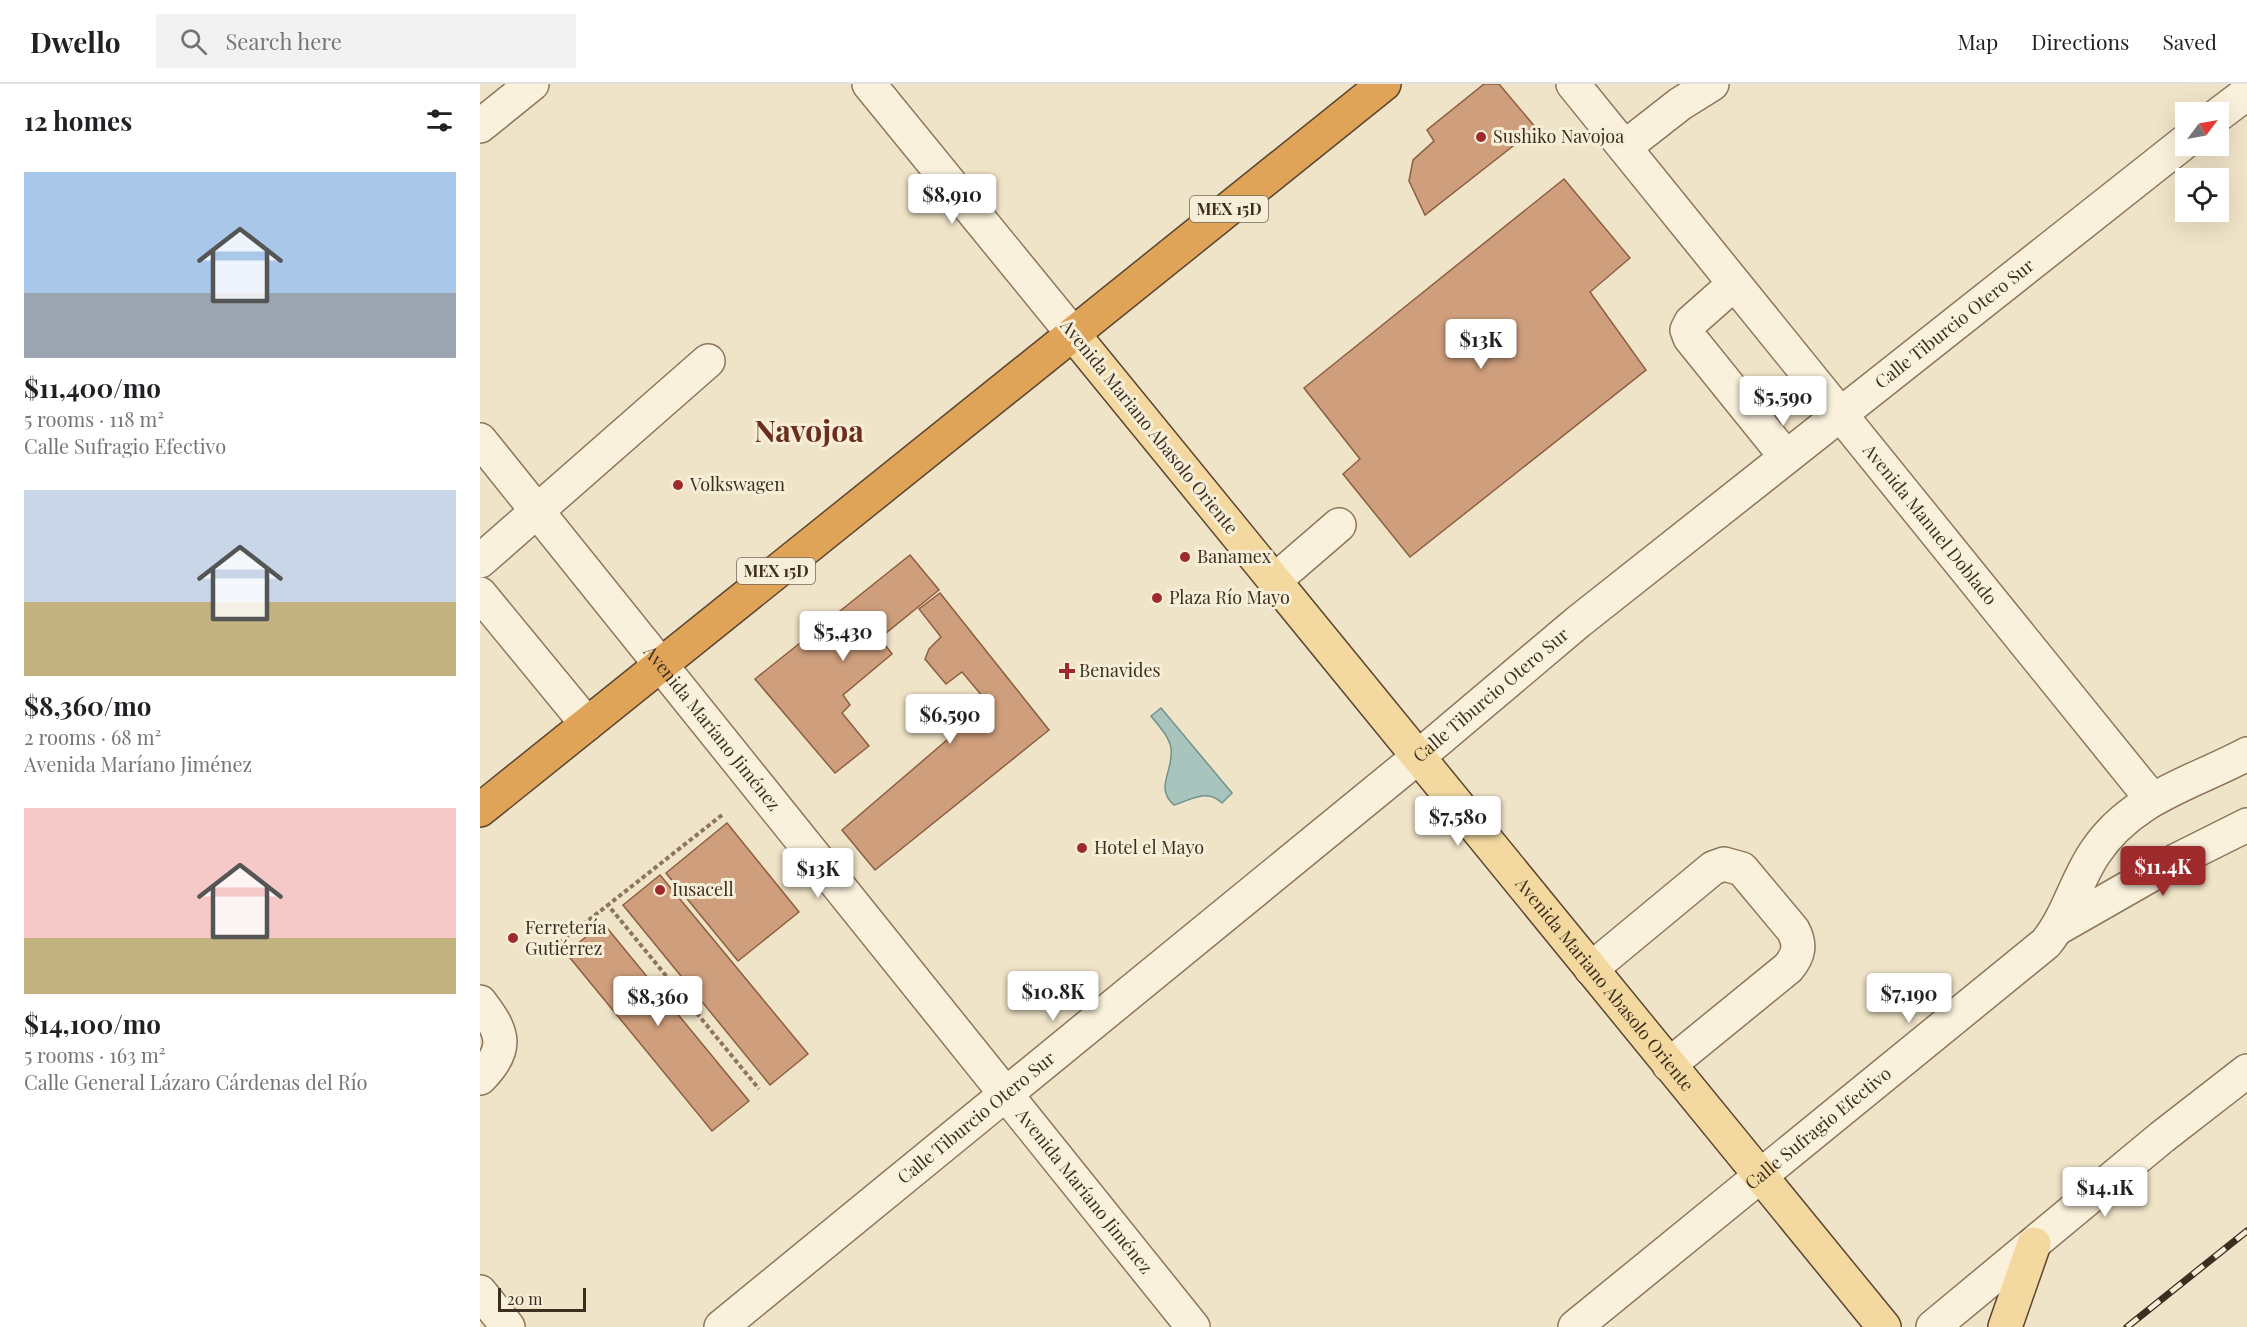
<!DOCTYPE html>
<meta charset="utf-8">
<style>
body{margin:0;font-family:"Playfair Display",serif;background:#f2f2f2;color:#202124;height:100vh;display:flex;flex-direction:column;font-size:22px;white-space:nowrap}
*{box-sizing:border-box;margin:0}
p{font-size:20px;color:#757577}
.icon{flex:none;width:33px;height:33px;fill:none;stroke:currentColor;stroke-width:2;stroke-linecap:round;stroke-linejoin:round}
.map{position:relative;flex:1;overflow:hidden}
.details{display:flex;flex-direction:column;background:#fff;width:480px}
.details>*{flex:none}
.needle{width:39px;rotate:58deg}
.controls{position:absolute;left:1695px;top:18px;display:grid;gap:12px}
.controls a{display:grid;place-items:center;width:54px;height:54px;border-radius:0px;background:#fff;box-shadow:0 6px 24px #0002;font-size:30px}
.scale{position:absolute;left:18px;bottom:15px;width:88px;box-sizing:border-box;padding-left:6px;border:3px solid #3d2e20;border-top:0;font-size:16px;line-height:21px;white-space:nowrap;color:#3d2e20;-webkit-text-stroke:4px #f7eed8;paint-order:stroke}
.price{position:absolute;translate:-50% -51px;padding:0 14px;border-radius:6px;background:#fff;color:#222;font-size:20px;line-height:39px;filter:drop-shadow(0 2px 3px #0008)}
.price::after{content:'';position:absolute;left:50%;top:36px;width:18px;height:14px;margin-left:-9px;background:inherit;clip-path:polygon(0 0,100% 0,50% 100%)}
.price.on{background:#9e2a2b;color:#fff}
ul{padding:0;list-style:none}
li{display:grid;align-content:center;gap:12px;height:318px;padding:0 24px}
li span{display:grid;place-items:center;height:186px;border-radius:0px;color:#555}
li>.icon{margin-inline-start:auto}
span .icon{width:108px;height:108px;fill:#fffc;stroke-width:1}
li b{font-size:26px}
h2{display:flex;justify-content:space-between;align-items:center;height:72px;padding:0 24px;font-size:26px}
header{display:flex;align-items:center;gap:36px;box-sizing:border-box;height:84px;padding:0 30px;background:#fff;border-bottom:2px solid #e0e0e0}
header strong{font-size:28px}
nav{display:flex;gap:33px;margin-inline-start:auto;font-size:21px}
.search{width:420px;height:54px;background:#f2f2f2;display:flex;align-items:center;gap:15px;box-sizing:border-box;padding:0 21px;border-radius:0px;color:#757577;font-size:22px}
main{display:flex;flex:1;min-height:0}
.map>svg:first-child{display:block}
</style>
<header>
<strong>Dwello</strong>
<div class="search"><svg class="icon" aria-label="search" viewBox="0 0 24 24"><circle cx="10" cy="10" r="6"/><path d="M15 15l6 6"/></svg>Search here</div>
<nav><a>Map</a><a>Directions</a><a>Saved</a></nav>
</header>
<main>
<section class="details">
<h2>12 homes<svg class="icon" aria-label="filters" viewBox="0 0 24 24"><path d="M4 7h16M4 17h16"/><circle cx="9" cy="7" r="2"/><circle cx="15" cy="17" r="2"/></svg></h2>
<ul>
<li><span style="background:linear-gradient(#a9c7e8 65%,#9aa5b1 0)"><svg class="icon" aria-label="home" viewBox="0 0 24 24"><path d="M3 11l9-7 9 7M6 9v11h12V9"/></svg></span><div><b>$11,400/mo</b><p>5 rooms · 118 m²</p><p>Calle Sufragio Efectivo</p></div></li>
<li><span style="background:linear-gradient(#c9d6e8 60%,#c2b280 0)"><svg class="icon" aria-label="home" viewBox="0 0 24 24"><path d="M3 11l9-7 9 7M6 9v11h12V9"/></svg></span><div><b>$8,360/mo</b><p>2 rooms · 68 m²</p><p>Avenida Maríano Jiménez</p></div></li>
<li><span style="background:linear-gradient(#f6c9c9 70%,#c2b280 0)"><svg class="icon" aria-label="home" viewBox="0 0 24 24"><path d="M3 11l9-7 9 7M6 9v11h12V9"/></svg></span><div><b>$14,100/mo</b><p>5 rooms · 163 m²</p><p>Calle General Lázaro Cárdenas del Río</p></div></li>
</ul>
</section>
<div class="map">
<svg width="1767" height="1243" viewBox="0 0 1767 1243">
<rect width="100%" height="100%" fill="#f0e4c8"/>
<path fill="#a9c4bc" stroke="#6f938a" stroke-width="1.5" d="M681 624 752 709 742 719C727 704 711 716 694 721 674 703 694 688 691 664 689 652 678 641 671 632Z"/>
<g fill="#cf9f7d" stroke="#8d5f41" stroke-width="1.5">
<path d="M1004 0H1019L1056 44 945 131 929 97 933 76 954 57 947 46Z"/>
<path d="M1084 95 1150 174 1110 208 1166 286 930 473 863 390 880 375 824 304Z"/>
<path d="M430 471 459 506 400 554 412 570 363 611 370 621 362 629 389 662 355 689 275 595Z"/>
<path d="M460 509 569 646 395 786 362 746 509 620 482 588 466 600 445 575 449 565 461 553 439 525Z"/>
<path d="M247 739 319 828 258 877 186 789Z"/>
<path d="M180 791 328 970 290 1001 143 821Z"/>
<path d="M123 839 269 1017 232 1047 86 869Z"/>
</g>
<g fill="none" stroke-linecap="round" stroke-linejoin="round">
<g stroke="#8d765c" stroke-width="36">
<g id="minor">
<path d="M389 0 593 250"/>
<path id="s1" d="M1093 0 1671 714"/>
<path d="M1738 31 1767 9"/>
<path d="M0 42 52 0"/>
<path d="M1145 63 1200 20 1232 0"/>
<path d="M1254 200 1211 238 1207 246 1210 254 1306 373"/>
<path id="s2" d="M0 356 713 1243"/>
<path d="M0 477 228 277"/>
<path d="M794 497 859 441"/>
<path d="M0 510 107 640"/>
<path d="M1578 844 1697 776 1767 741"/>
<path d="M1111 885 1233 784 1244 780 1262 785 1313 846C1321 861 1319 871 1308 884L1189 981"/>
<path d="M0 918C24 949 29 965 0 994"/>
<path d="M0 1208 28 1243"/>
<path id="s3" d="M241 1243 938 673 1098 538 1706 57"/>
<path id="s4" d="M1095 1243 1566 859C1588 832 1595 799 1614 770 1651 713 1711 700 1767 670"/>
<path d="M1453 1243 1682 1053 1767 987"/>
</g>
</g>
<g stroke="#5b4430" stroke-width="36">
<g id="major">
<path id="s5" d="M593 250 1404 1243"/>
<path d="M1525 1243 1554 1160"/>
</g>
</g>
<g stroke="#5b4430" stroke-width="36">
<path id="highway" d="M0 726 904 0"/>
</g>
<g stroke="#8d765c" stroke-width="4" stroke-dasharray="4.5 3" stroke-linecap="butt">
<path d="M242 731 128 821 279 1005"/>
<path d="M79 859 128 821"/>
</g>
<use href="#minor" stroke="#faf1dc" stroke-width="33"/>
<use href="#major" stroke="#f3d9a0" stroke-width="33"/>
<use href="#highway" stroke="#e0a458" stroke-width="33"/>
<g stroke="#3d2e20" stroke-width="7">
<path id="rail" d="M1647 1243 1767 1147"/>
</g>
<use href="#rail" stroke="#f7eed8" stroke-width="4.5" stroke-dasharray="14" stroke-linecap="butt"/>
</g>
<g fill="#9e2a2b" stroke="#f7eed8" stroke-width="2">
<circle cx="1001" cy="53" r="6"/>
<circle cx="198" cy="401" r="6"/>
<circle cx="705" cy="473" r="6"/>
<circle cx="677" cy="514" r="6"/>
<path d="M584 578h6v6h6v6h-6v6h-6v-6h-6v-6h6z"/>
<circle cx="602" cy="764" r="6"/>
<circle cx="180" cy="806" r="6"/>
<circle cx="33" cy="854" r="6"/>
</g>
<g text-anchor="middle" stroke-width="6" stroke-linejoin="round" paint-order="stroke">
<g fill="#f7eed8" stroke="#756857" stroke-width="1.5">
<rect x="710" y="112" width="78" height="26" rx="4.5"/>
<rect x="257" y="474" width="78" height="26" rx="4.5"/>
</g>
<g font-size="16" font-weight="bold" fill="#3d2e20">
<text x="749" y="131">MEX 15D</text>
<text x="296" y="493">MEX 15D</text>
</g>
<g font-size="18" fill="#3d2e20" stroke="#f7eed8" text-anchor="start">
<text x="1013" y="59">Sushiko Navojoa</text>
<text x="210" y="407">Volkswagen</text>
<text x="717" y="479">Banamex</text>
<text x="689" y="520">Plaza Río Mayo</text>
<text x="599" y="593">Benavides</text>
<text x="614" y="770">Hotel el Mayo</text>
<text x="192" y="812">Iusacell</text>
<text x="45" y="850">Ferretería<tspan x="45" dy="21">Gutiérrez</tspan></text>
</g>
<g font-size="18" fill="#3d2e20" stroke="#f7eed8">
<text dy="6" stroke="none"><textPath href="#s3" startOffset="1590">Calle Tiburcio Otero Sur</textPath></text>
<text transform="translate(669 343) rotate(51)" y="6">Avenida Mariano Abasolo Oriente</text>
<text dy="6" stroke="none"><textPath href="#s1" startOffset="567">Avenida Manuel Doblado</textPath></text>
<text dy="6" stroke="none"><textPath href="#s3" startOffset="996">Calle Tiburcio Otero Sur</textPath></text>
<text dy="6" stroke="none"><textPath href="#s2" startOffset="370">Avenida Maríano Jiménez</textPath></text>
<text dy="6" stroke="none"><textPath href="#s5" startOffset="840">Avenida Mariano Abasolo Oriente</textPath></text>
<text dy="6" stroke="none"><textPath href="#s3" startOffset="330">Calle Tiburcio Otero Sur</textPath></text>
<text dy="6" stroke="none"><textPath href="#s4" startOffset="314">Calle Sufragio Efectivo</textPath></text>
<text dy="6" stroke="none"><textPath href="#s2" startOffset="964">Avenida Maríano Jiménez</textPath></text>
</g>
<g font-size="30" font-weight="bold" fill="#6b2e1e" stroke="#f7eed8">
<text x="329" y="358">Navojoa</text>
</g>
</g>
</svg>
<div class="controls">
<a><svg class="needle" viewBox="-14 -14 28 28"><path d="M0-13l5 13h-10z" fill="#e53935"/><path d="M0 13l5-13h-10z" fill="#757577"/></svg></a>
<a><svg class="icon" aria-label="locate" viewBox="0 0 24 24"><circle cx="12" cy="12" r="6"/><path d="M12 2v4M12 18v4M2 12h4M18 12h4"/></svg></a>
</div>
<div class="scale">20 m</div>
<b class="price" style="left:472px;top:141px">$8,910</b>
<b class="price" style="left:1001px;top:286px">$13K</b>
<b class="price" style="left:1303px;top:343px">$5,590</b>
<b class="price" style="left:363px;top:578px">$5,430</b>
<b class="price" style="left:470px;top:661px">$6,590</b>
<b class="price" style="left:978px;top:763px">$7,580</b>
<b class="price on" style="left:1683px;top:813px">$11.4K</b>
<b class="price" style="left:338px;top:815px">$13K</b>
<b class="price" style="left:573px;top:938px">$10.8K</b>
<b class="price" style="left:1429px;top:940px">$7,190</b>
<b class="price" style="left:178px;top:943px">$8,360</b>
<b class="price" style="left:1625px;top:1134px">$14.1K</b>
</div>
</main>
